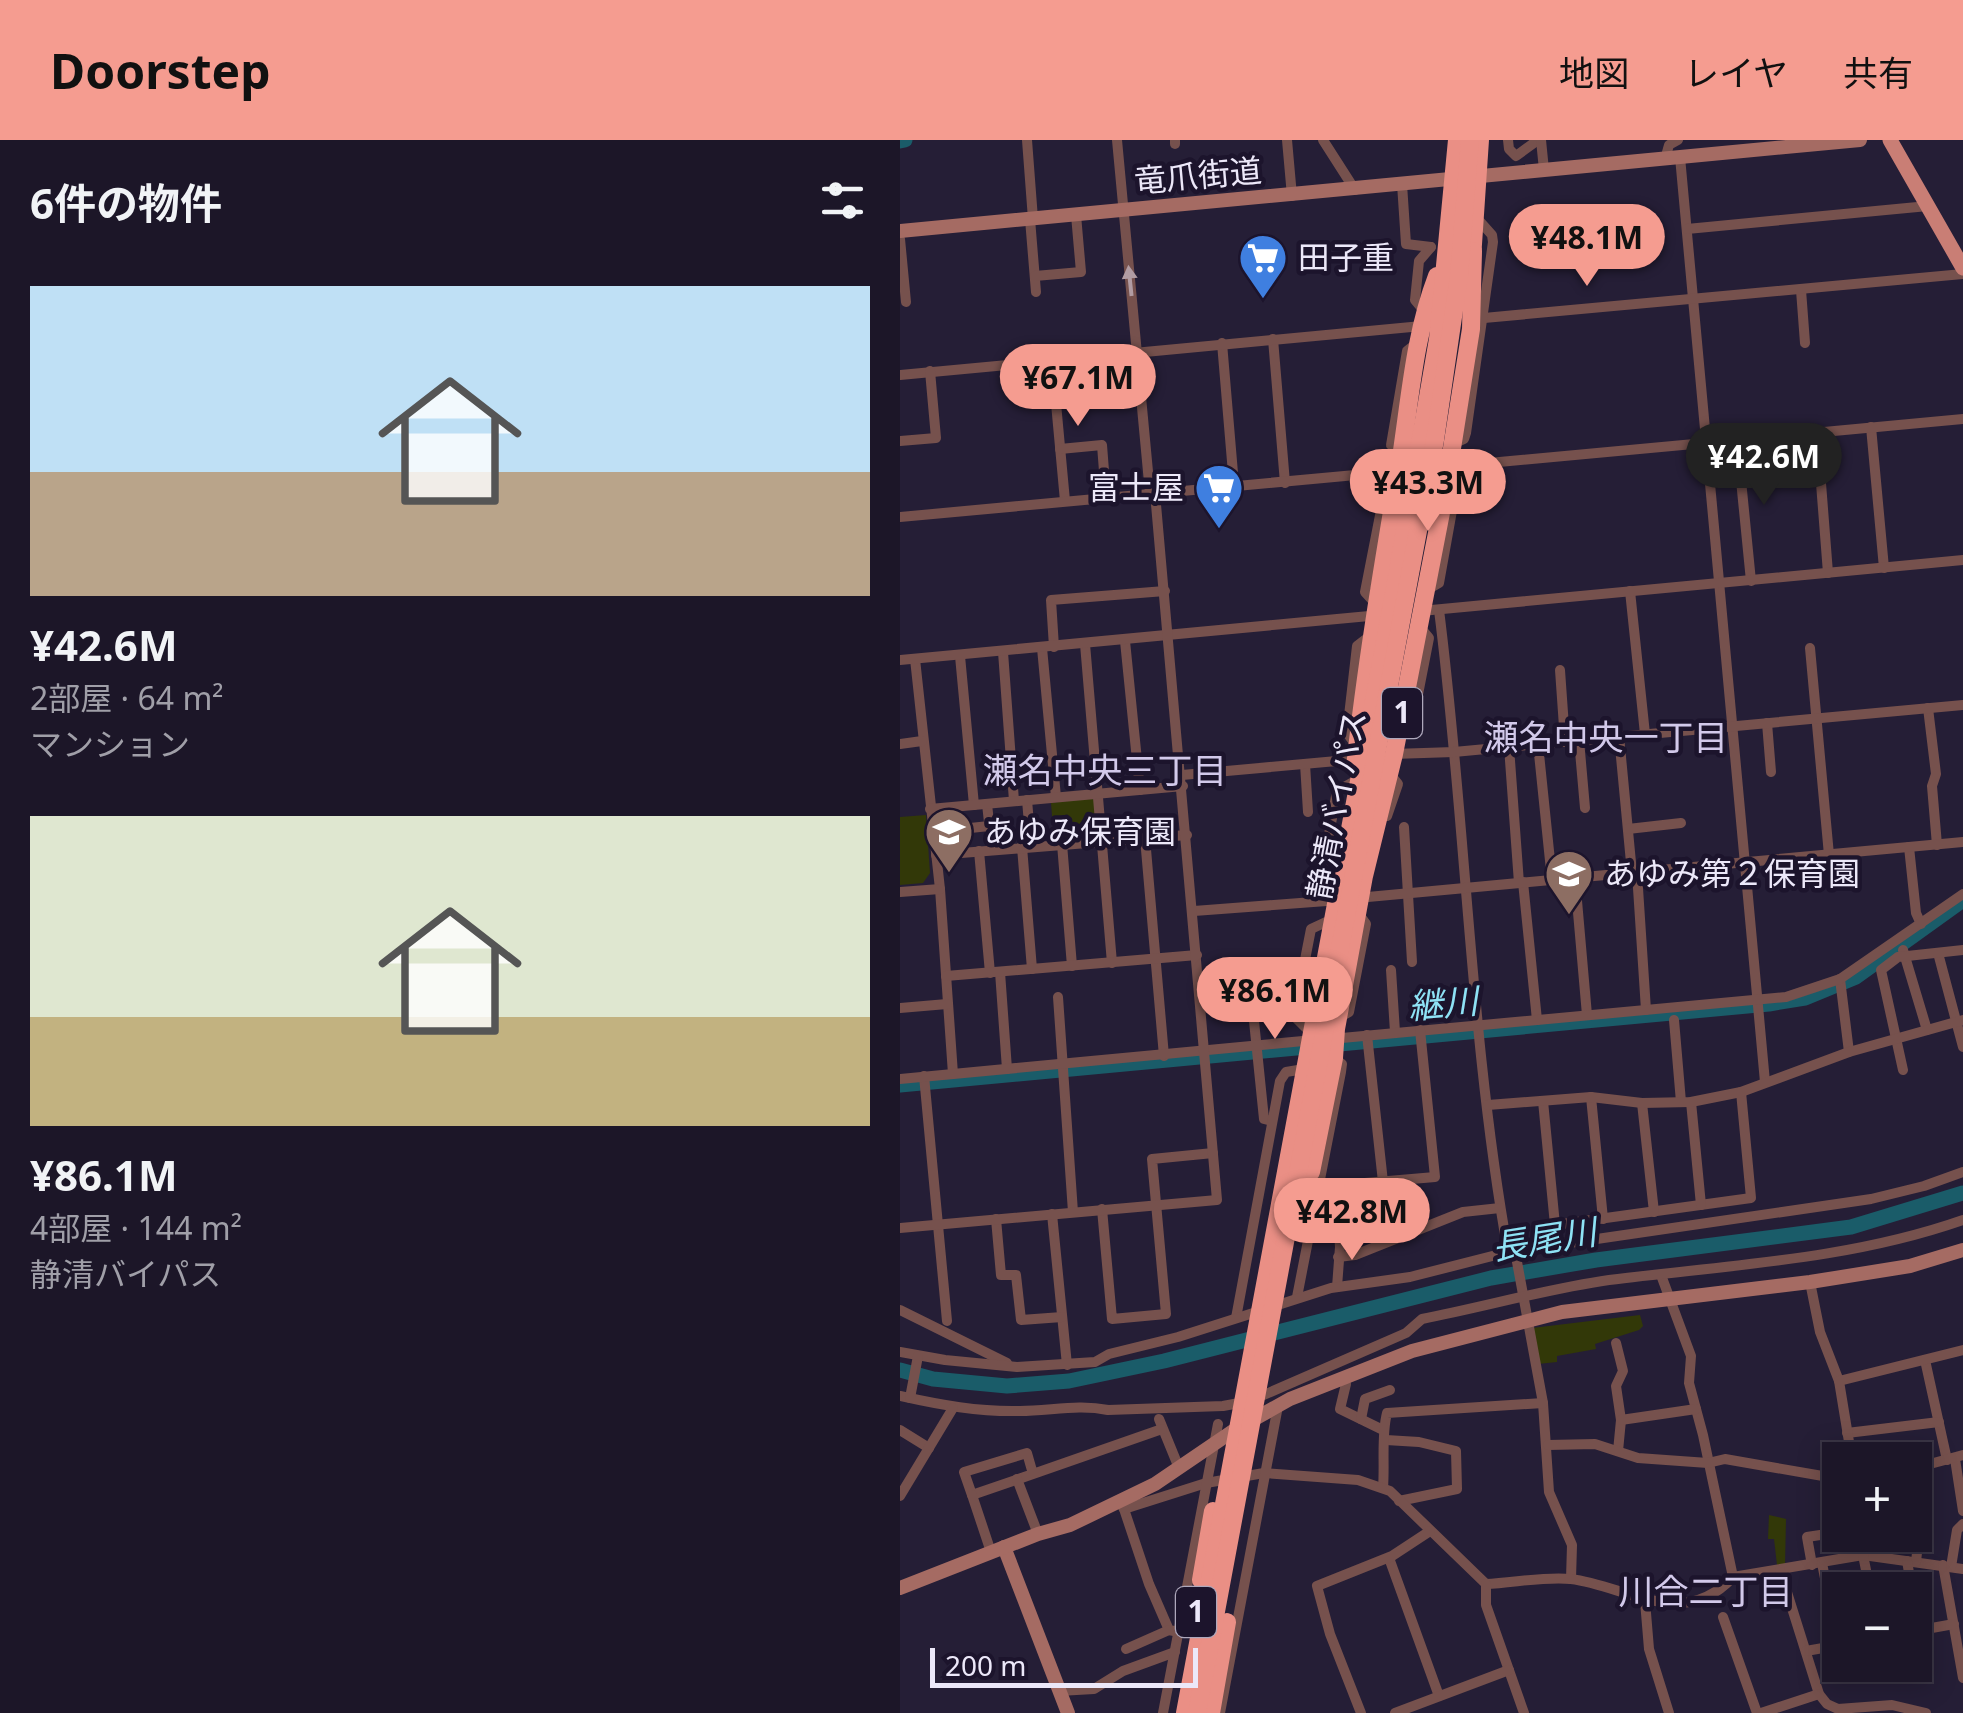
<!DOCTYPE html>
<html lang="ja">
<meta charset="utf-8">
<style>
body{margin:0;font-family:"Noto Sans","Noto Sans JP",sans-serif;background:#292334;color:#f1f3f6;height:100vh;display:flex;flex-direction:column;font-size:38px;white-space:nowrap}
*{box-sizing:border-box;margin:0}
p{font-size:32px;color:#a09fa8}
.icon{flex:none;width:55px;height:55px;fill:none;stroke:currentColor;stroke-width:2;stroke-linecap:round;stroke-linejoin:round}
.map{position:relative;flex:1;overflow:hidden}
.sheet{display:flex;flex-direction:column;background:#1c1628;width:900px}
.sheet>*{flex:none}
.tools{position:absolute;left:922px;top:1302px;display:grid;gap:20px}
.tools a{display:grid;place-items:center;width:110px;height:110px;border-radius:0px;background:#1c1628;box-shadow:0 5px 25px #0003,0 0 0 2px #3a3545;font-size:50px}
.scale{position:absolute;left:30px;bottom:25px;width:268px;box-sizing:border-box;padding-left:10px;border:5px solid #ece8f9;border-top:0;font-size:28px;line-height:35px;white-space:nowrap;color:#ece8f9;-webkit-text-stroke:8px #1c142c;paint-order:stroke}
.price{position:absolute;translate:-50% -85px;padding:0 22px;border-radius:35px;background:#f59c90;color:#111;font-size:32px;line-height:65px;filter:drop-shadow(0 2px 5px #0008)}
.price::after{content:'';position:absolute;left:50%;top:60px;width:30px;height:22px;margin-left:-15px;background:inherit;clip-path:polygon(0 0,100% 0,50% 100%)}
.price.selected{background:#222;color:#fff}
ul{padding:0;list-style:none}
li{display:grid;align-content:center;gap:20px;height:530px;padding:0 30px}
li span{display:grid;place-items:center;height:310px;border-radius:0px;color:#555}
li>.icon{margin-inline-start:auto}
span .icon{width:180px;height:180px;fill:#fffc;stroke-width:1}
li b{font-size:42px}
h2{display:flex;justify-content:space-between;align-items:center;height:120px;padding:0 30px;font-size:42px}
header{display:flex;align-items:center;gap:60px;box-sizing:border-box;height:140px;padding:0 50px;background:#f59c90;color:#111}
header strong{font-size:48px}
nav{display:flex;gap:55px;margin-inline-start:auto;font-size:35px}
main{display:flex;flex:1;min-height:0}
.map>svg:first-child{display:block}
</style>
<header>
<strong>Doorstep</strong>
<nav><a>地図</a><a>レイヤ</a><a>共有</a></nav>
</header>
<main>
<section class="sheet">
<h2>6件の物件<svg class="icon" aria-label="filters" viewBox="0 0 24 24"><path d="M4 7h16M4 17h16"/><circle cx="9" cy="7" r="2"/><circle cx="15" cy="17" r="2"/></svg></h2>
<ul>
<li><span style="background:linear-gradient(#bfe0f5 60%,#b9a48a 0)"><svg class="icon" aria-label="home" viewBox="0 0 24 24"><path d="M3 11l9-7 9 7M6 9v11h12V9"/></svg></span><div><b>¥42.6M</b><p>2部屋 · 64 m²</p><p>マンション</p></div></li>
<li><span style="background:linear-gradient(#dfe7d0 65%,#c2b280 0)"><svg class="icon" aria-label="home" viewBox="0 0 24 24"><path d="M3 11l9-7 9 7M6 9v11h12V9"/></svg></span><div><b>¥86.1M</b><p>4部屋 · 144 m²</p><p>静清バイパス</p></div></li>
</ul>
</section>
<div class="map">
<svg width="1063" height="1573" viewBox="0 0 1063 1573">
<rect width="100%" height="100%" fill="#251e36"/>
<g fill="#323808">
<path d="M191 658 194 660 198 694 194 698 154 701 151 663Z"/>
<path d="M26 675 30 733 23 743 0 745V677Z"/>
<path d="M740 1175 743 1186 739 1190 695 1204 696 1209 657 1216V1222L638 1224 632 1188Z"/>
<path d="M869 1375 886 1379 885 1425H877L874 1399H868Z"/>
</g>
<g fill="none" stroke-linecap="round" stroke-linejoin="round">
<g stroke="#1a5c69" stroke-width="15">
<path d="M0 1 5 0"/>
<path d="M0 945 869 864 905 858 956 837 1063 760"/>
<path d="M0 1230 33 1239 107 1246 169 1241 264 1221 591 1138 696 1120 951 1087 1063 1053"/>
</g>
<g stroke="#76514d" stroke-width="10">
<path d="M127 0 133 79"/>
<path d="M217 0 250 353"/>
<path d="M275 0V4"/>
<path d="M387 0 392 56"/>
<path d="M423 0 455 50"/>
<path d="M608 0 609 9 616 16 638 0"/>
<path d="M641 0 644 30"/>
<path d="M780 17 865 942"/>
<path d="M765 19 769 5 778 0"/>
<path d="M502 44 506 104 531 107"/>
<path d="M130 79 136 152"/>
<path d="M787 89 1028 66"/>
<path d="M0 99 6 162"/>
<path d="M135 136 181 132 176 75"/>
<path d="M901 150 905 203"/>
<path d="M525 172 515 160 519 121 531 107"/>
<path d="M584 178 1063 134"/>
<path d="M373 199 385 343"/>
<path d="M322 203 334 345"/>
<path d="M152 220 165 361"/>
<path d="M0 235 522 186"/>
<path d="M971 287 984 428"/>
<path d="M917 292 928 433"/>
<path d="M837 300 851 441"/>
<path d="M0 301 36 298 30 231"/>
<path d="M553 304 564 299 566 293 593 102 592 95 576 77"/>
<path d="M160 309 202 305 206 357"/>
<path d="M501 315 491 305 507 211 517 203"/>
<path d="M546 327 1063 279"/>
<path d="M0 377 499 331"/>
<path d="M527 450 539 443 555 354 547 344"/>
<path d="M730 451 745 594"/>
<path d="M476 464 465 452 483 360 494 352"/>
<path d="M539 470C566 683 570 900 608 1112"/>
<path d="M521 471 1063 420"/>
<path d="M225 501 240 650"/>
<path d="M185 504 212 823"/>
<path d="M154 507 151 460 265 451"/>
<path d="M142 508 156 657"/>
<path d="M910 508 929 715"/>
<path d="M103 512 114 661"/>
<path d="M60 516 74 665"/>
<path d="M15 519 40 749 53 934"/>
<path d="M0 520 480 475"/>
<path d="M660 530 665 601"/>
<path d="M1028 568 1036 634 1032 646 1037 705"/>
<path d="M867 583 871 632"/>
<path d="M497 595 512 585 529 498 519 486"/>
<path d="M719 596 732 733"/>
<path d="M679 600 685 668"/>
<path d="M0 604 22 601"/>
<path d="M638 604 652 740"/>
<path d="M456 605 447 593 457 506 470 496"/>
<path d="M609 607 619 743"/>
<path d="M493 614 554 612 1063 565"/>
<path d="M405 624 408 672"/>
<path d="M282 635 448 620"/>
<path d="M127 660 131 707"/>
<path d="M87 664 92 710"/>
<path d="M30 669 283 646"/>
<path d="M487 676 498 644 489 633"/>
<path d="M504 687 512 822"/>
<path d="M728 689 781 683"/>
<path d="M33 692 89 686"/>
<path d="M245 698 264 916"/>
<path d="M162 704 172 826"/>
<path d="M122 707 132 829"/>
<path d="M1009 707 1016 773 1021 784"/>
<path d="M79 711 90 833"/>
<path d="M36 715 287 695"/>
<path d="M737 733 746 870"/>
<path d="M675 738 687 875"/>
<path d="M623 742 637 880"/>
<path d="M432 749 424 741 422 732 437 651 453 642"/>
<path d="M0 752 40 749"/>
<path d="M457 758 1063 702"/>
<path d="M294 771 440 760"/>
<path d="M1003 810 1027 890"/>
<path d="M1038 813 1063 907"/>
<path d="M491 830 495 892"/>
<path d="M100 832 107 929"/>
<path d="M46 836 297 815"/>
<path d="M940 839 949 912"/>
<path d="M350 842 364 979 372 981"/>
<path d="M158 857 173 1072"/>
<path d="M0 868 47 864"/>
<path d="M438 878 449 872 466 784 458 773"/>
<path d="M774 880 781 962"/>
<path d="M406 888 394 876 411 789 426 782"/>
<path d="M467 895 483 1042"/>
<path d="M431 899 886 857 940 839 1063 754"/>
<path d="M1003 930 981 830 998 817 1063 810"/>
<path d="M24 936 47 1181"/>
<path d="M0 939 414 900"/>
<path d="M691 957 703 1079"/>
<path d="M643 961 655 1085 851 1058 841 952"/>
<path d="M791 962 801 1065"/>
<path d="M742 963 754 1072"/>
<path d="M588 965 691 957 742 963 791 962 841 952 949 912 1063 880"/>
<path d="M436 1046 440 1107 437 1147"/>
<path d="M418 1047 535 1037 520 890"/>
<path d="M202 1069 212 1179 266 1174 252 1019 313 1013"/>
<path d="M152 1074 167 1225"/>
<path d="M96 1079 101 1135H116L121 1180 162 1177"/>
<path d="M0 1088 317 1060 255 353"/>
<path d="M615 1111 643 1263 649 1352 672 1405 671 1439"/>
<path d="M438 1117 455 1115 563 1072 600 1068"/>
<path d="M761 1135 791 1216 789 1243 803 1295 833 1437"/>
<path d="M910 1142 920 1192 939 1241"/>
<path d="M397 1157 441 932 442 924 434 918"/>
<path d="M0 1170 107 1223"/>
<path d="M336 1178 380 941 386 932 398 930"/>
<path d="M716 1203 723 1231 716 1246 721 1280 718 1311"/>
<path d="M0 1212 45 1220 117 1227 195 1222 209 1214 278 1197 431 1148 510 1137 608 1112 971 1059 1024 1046 1063 1032"/>
<path d="M1025 1220 1047 1320"/>
<path d="M446 1244 440 1269 483 1290"/>
<path d="M0 1256C40 1265 79 1272 120 1271 150 1271 178 1264 208 1270L323 1266 350 1261 506 1193 522 1179C584 1167 646 1149 709 1140 828 1125 949 1120 1063 1080"/>
<path d="M10 1258 18 1216"/>
<path d="M259 1279 279 1328"/>
<path d="M461 1279 465 1259 490 1250"/>
<path d="M721 1280 796 1269"/>
<path d="M0 1290 29 1308"/>
<path d="M947 1293 1039 1282"/>
<path d="M486 1300 519 1302 556 1311 557 1349 499 1361"/>
<path d="M648 1305 695 1304 738 1318 808 1323 825 1319 940 1339"/>
<path d="M1055 1319 1063 1371"/>
<path d="M952 1320 939 1241 1063 1210"/>
<path d="M1015 1328 1063 1315"/>
<path d="M133 1334 127 1313 64 1332 72 1355 133 1334 262 1289"/>
<path d="M117 1339 138 1394"/>
<path d="M483 1348C485 1323 481 1296 487 1273L643 1263"/>
<path d="M72 1355 91 1412"/>
<path d="M0 1356 53 1268"/>
<path d="M220 1362 224 1369 306 1343 364 1333 458 1340 490 1351 586 1444C613 1443 645 1436 671 1439 727 1446 783 1491 833 1437L963 1415 1063 1429"/>
<path d="M224 1369 249 1444 269 1490 279 1492"/>
<path d="M1015 1393 1019 1394 1016 1422"/>
<path d="M965 1395 963 1415 970 1450"/>
<path d="M489 1418 539 1556"/>
<path d="M1007 1421 1012 1450"/>
<path d="M922 1423 938 1505"/>
<path d="M912 1425 907 1397 940 1392"/>
<path d="M1043 1425 1063 1538"/>
<path d="M1051 1427 1057 1390 1063 1384"/>
<path d="M880 1430 919 1554 927 1564 938 1569 992 1565 1026 1573"/>
<path d="M586 1444V1465L624 1573"/>
<path d="M745 1461 749 1509 769 1573"/>
<path d="M1015 1465 1019 1490"/>
<path d="M823 1477 857 1573"/>
<path d="M1015 1491 1054 1484"/>
<path d="M226 1509 269 1490"/>
<path d="M906 1511 940 1505"/>
<path d="M159 1551 194 1549 223 1531 275 1512"/>
<path d="M263 1573 318 1284"/>
<path d="M320 1573 378 1266"/>
<path d="M461 1573 430 1494 417 1446 492 1416 530 1391"/>
<path d="M495 1573 609 1530"/>
<path d="M861 1573 919 1554"/>
</g>
<g stroke="#a56b63" stroke-width="14">
<path d="M0 91 960 0"/>
<path d="M104 1407 168 1573"/>
<path d="M0 1448 138 1394 170 1385 255 1344 333 1291 390 1259 512 1211 662 1172 910 1142 1010 1126 1063 1110"/>
</g>
<path stroke="#c97e75" stroke-width="15" d="M990 0 1063 128"/>
<g stroke="#ea8f85" stroke-width="18">
<path d="M572 119 580 0"/>
<path d="M455 627C466 525 483 425 500 324 510 261 514 196 537 136"/>
<path d="M411 1032 434 918 436 889 464 736 494 614 545 352 571 189 573 111"/>
<path d="M301 1440 313 1371"/>
<path d="M311 1573 327 1482"/>
</g>
<g stroke="#ea8f85" stroke-width="18">
<path d="M285 1573 495 448 538 199 557 0"/>
<path d="M297 1573 535 300 559 136 570 0"/>
</g>
</g>
<defs><path id="oneway-solid" d="M-6-.8H1V-3.2L6.5 0L1 3.2V.8H-6Z" transform="scale(2.5)"/></defs>
<use fill="#b19ca3" href="#oneway-solid" transform="translate(230 141) rotate(-96)"/>
<defs>
<g id="supermarket-pin" transform="scale(2.5)"><path d="M0 17L-7.5 6A9.5 9.5 0 1 1 7.5 6Z" fill="#3f7fe0" stroke="#1c142c"/><path d="M-6-5.5h2.5l.6 2H6L4.5 2H-2.5L-4.4-4H-6ZM-1.5 3.2a1.3 1.3 0 1 0 .1 0ZM3 3.2a1.3 1.3 0 1 0 .1 0Z" fill="#fff"/></g>
<g id="school-pin" transform="scale(2.5)"><path d="M0 17L-7.5 6A9.5 9.5 0 1 1 7.5 6Z" fill="#8d6e63" stroke="#1c142c"/><path d="M0-5L7-2L0 1L-7-2ZM-4 1L0 2.5L4 1V4Q0 6-4 4Z" fill="#fff"/></g>
</defs>
<g fill-rule="evenodd">
<use href="#supermarket-pin" x="363" y="118"/>
<use href="#supermarket-pin" x="319" y="348"/>
<use href="#school-pin" x="49" y="692"/>
<use href="#school-pin" x="669" y="734"/>
</g>
<g text-anchor="middle" stroke-width="9" stroke-linejoin="round" paint-order="stroke">
<g fill="#1c142c" stroke="#aea8bc" stroke-width="2.5">
<rect x="482" y="548" width="40" height="50" rx="8"/>
<rect x="276" y="1447" width="40" height="50" rx="8"/>
</g>
<g font-size="30" font-weight="bold" fill="#ece8f9">
<text x="502" y="583">1</text>
<text x="296" y="1482">1</text>
</g>
<g font-size="32" fill="#ece8f9" stroke="#1c142c">
<text transform="translate(298 36) rotate(-5)" y="11">竜爪街道</text>
<text transform="translate(437 665) rotate(-79)" y="11">静清バイパス</text>
</g>
<g font-size="32" fill="#ece8f9" stroke="#1c142c" text-anchor="start">
<text x="398" y="129">田子重</text>
<text x="284" y="359" text-anchor="end">富士屋</text>
<text x="84" y="703">あゆみ保育園</text>
<text x="704" y="745">あゆみ第２保育園</text>
</g>
<g font-size="35" fill="#d2c9ea" stroke="#1c142c">
<text x="706" y="610">瀬名中央一丁目</text>
<text x="205" y="643">瀬名中央三丁目</text>
<text x="806" y="1464">川合二丁目</text>
</g>
<g font-size="35" font-style="italic" fill="#8ee2f5" stroke="#1c142c">
<text transform="translate(543 864) rotate(-5)" y="12">継川</text>
<text transform="translate(644 1100) rotate(-9)" y="12">長尾川</text>
</g>
</g>
</svg>
<div class="tools">
<a>+</a>
<a>−</a>
</div>
<div class="scale">200 m</div>
<b class="price" style="left:687px;top:149px">¥48.1M</b>
<b class="price" style="left:178px;top:289px">¥67.1M</b>
<b class="price selected" style="left:864px;top:368px">¥42.6M</b>
<b class="price" style="left:528px;top:394px">¥43.3M</b>
<b class="price" style="left:375px;top:902px">¥86.1M</b>
<b class="price" style="left:452px;top:1123px">¥42.8M</b>
</div>
</main>
